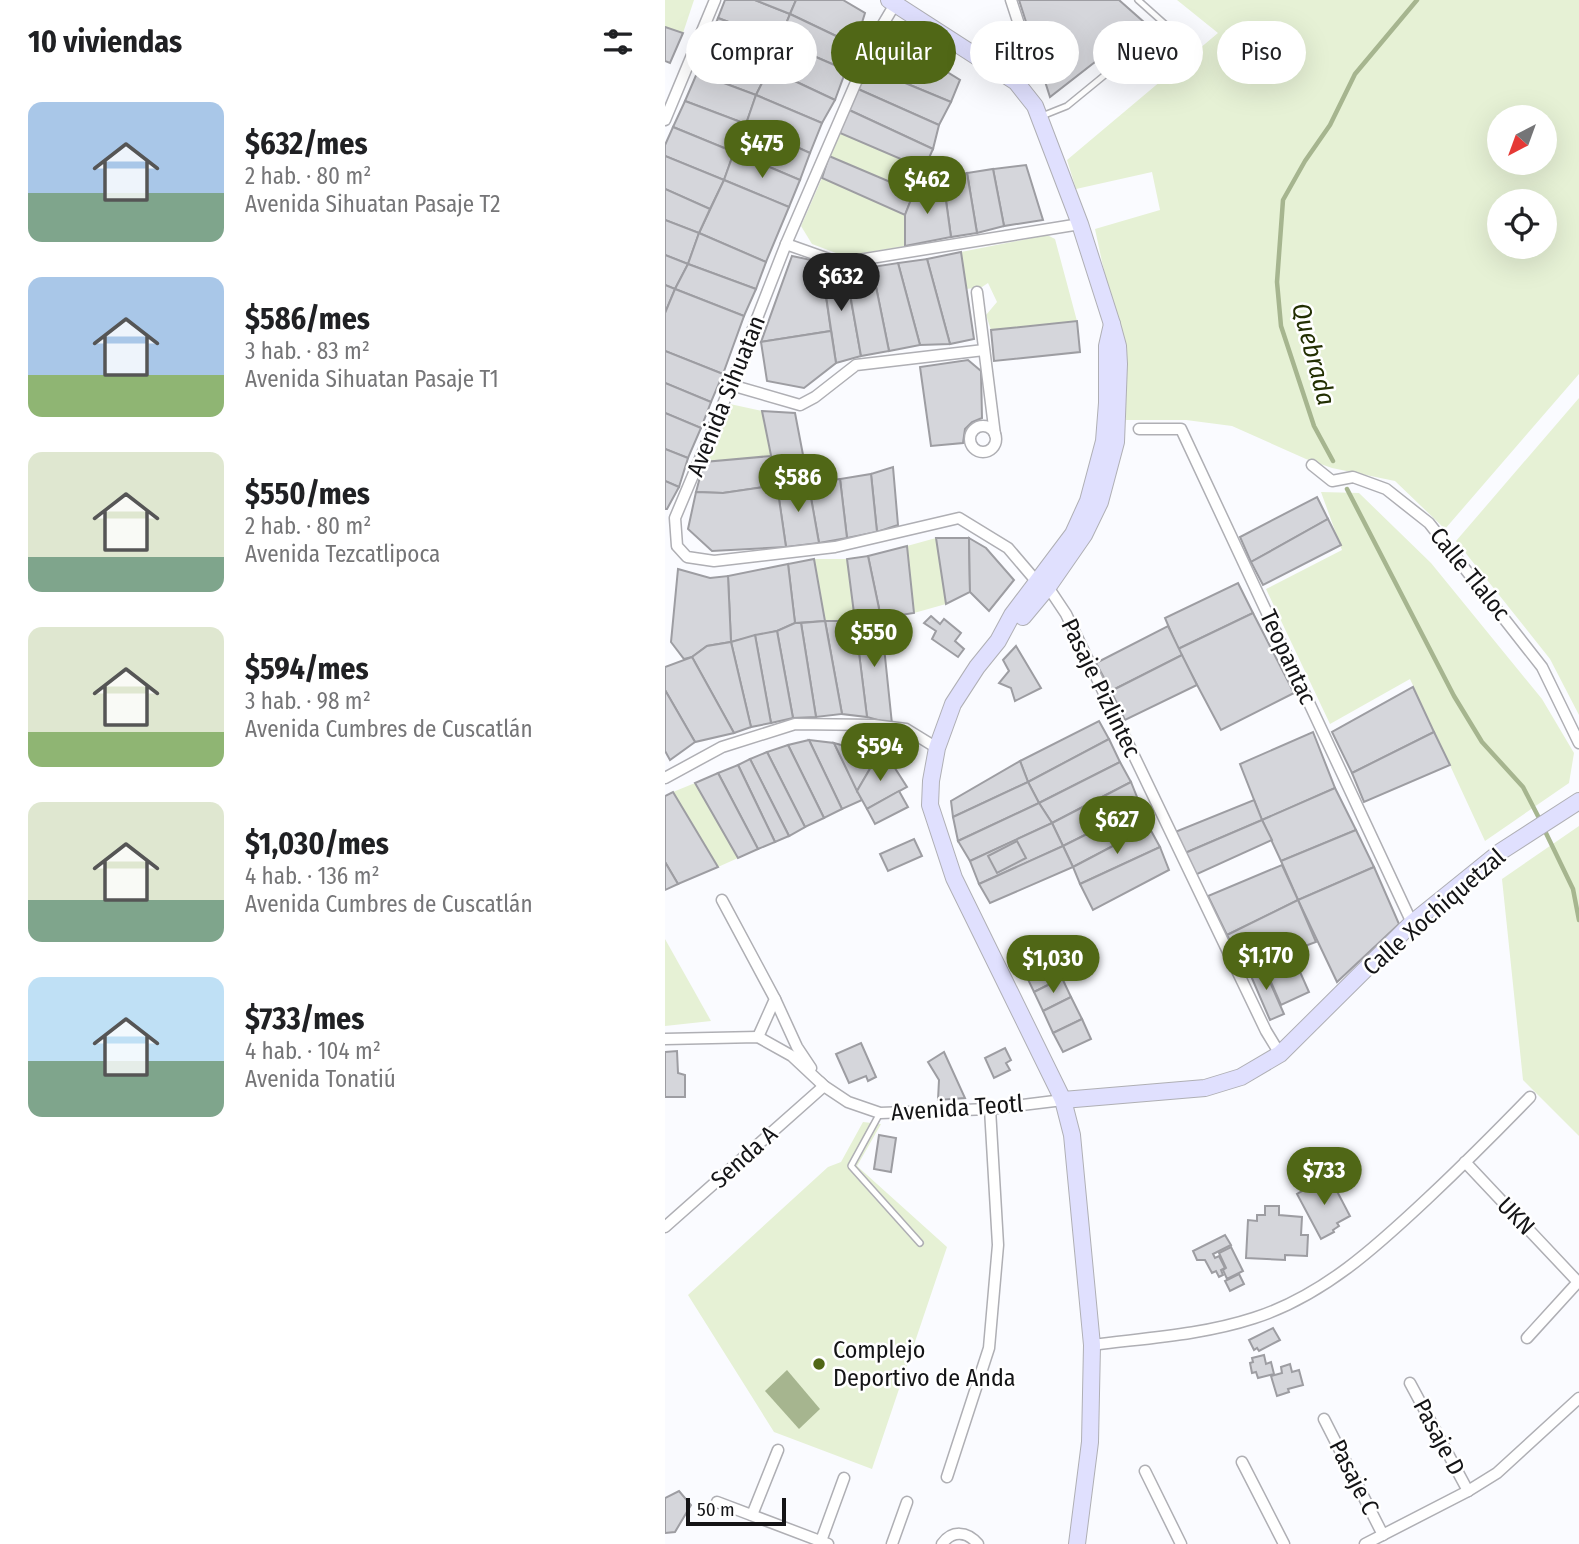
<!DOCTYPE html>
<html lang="es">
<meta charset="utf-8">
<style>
body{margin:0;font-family:"Fira Sans Condensed",sans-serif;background:#f6f6f6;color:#202124;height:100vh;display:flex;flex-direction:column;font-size:26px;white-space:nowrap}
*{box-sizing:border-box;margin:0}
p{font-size:23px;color:#757577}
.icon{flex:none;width:38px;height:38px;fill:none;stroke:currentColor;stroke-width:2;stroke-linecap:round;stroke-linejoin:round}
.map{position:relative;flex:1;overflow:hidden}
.details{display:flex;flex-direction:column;background:#fff;width:665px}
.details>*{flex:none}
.hud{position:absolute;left:21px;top:21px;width:665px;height:63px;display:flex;gap:14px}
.needle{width:46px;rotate:221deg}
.buttons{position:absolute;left:822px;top:105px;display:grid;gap:14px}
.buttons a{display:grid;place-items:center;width:70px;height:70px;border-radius:50%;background:#fff;box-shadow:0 7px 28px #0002;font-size:35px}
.scale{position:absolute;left:21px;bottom:18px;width:100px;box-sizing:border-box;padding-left:7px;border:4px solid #141416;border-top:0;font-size:19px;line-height:24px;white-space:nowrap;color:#141416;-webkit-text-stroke:5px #fff;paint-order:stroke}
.price{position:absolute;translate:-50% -60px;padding:0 16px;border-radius:24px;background:#506716;color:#fff;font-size:23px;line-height:46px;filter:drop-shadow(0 2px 4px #0008)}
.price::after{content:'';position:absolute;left:50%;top:42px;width:21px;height:16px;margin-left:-10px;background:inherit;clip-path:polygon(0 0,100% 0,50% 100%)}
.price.on{background:#222;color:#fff}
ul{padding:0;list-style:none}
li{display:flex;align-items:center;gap:21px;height:175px;padding:0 28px}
li span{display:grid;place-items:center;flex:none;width:196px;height:140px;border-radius:14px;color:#555}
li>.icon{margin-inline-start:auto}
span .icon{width:84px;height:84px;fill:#fffc;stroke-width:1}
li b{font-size:30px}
h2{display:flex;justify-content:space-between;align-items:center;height:84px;padding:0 28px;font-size:30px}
.tag{padding:0 24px;border-radius:32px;background:#fff;box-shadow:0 7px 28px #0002;font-size:24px;line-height:63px}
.tag.on{background:#506716;color:#fff}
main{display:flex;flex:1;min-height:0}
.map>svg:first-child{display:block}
</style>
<main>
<section class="details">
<h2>10 viviendas<svg class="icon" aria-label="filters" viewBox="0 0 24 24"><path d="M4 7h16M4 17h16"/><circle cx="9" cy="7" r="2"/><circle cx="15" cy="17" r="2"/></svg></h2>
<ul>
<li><span style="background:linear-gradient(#a9c7e8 65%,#7fa58c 0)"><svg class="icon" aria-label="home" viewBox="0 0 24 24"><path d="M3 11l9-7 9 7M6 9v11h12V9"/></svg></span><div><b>$632/mes</b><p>2 hab. · 80 m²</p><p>Avenida Sihuatan Pasaje T2</p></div></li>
<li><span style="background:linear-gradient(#a9c7e8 70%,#8fb573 0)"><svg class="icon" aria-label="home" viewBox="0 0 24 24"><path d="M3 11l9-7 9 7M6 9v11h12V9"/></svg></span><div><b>$586/mes</b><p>3 hab. · 83 m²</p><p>Avenida Sihuatan Pasaje T1</p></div></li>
<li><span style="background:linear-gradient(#dfe7d0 75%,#7fa58c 0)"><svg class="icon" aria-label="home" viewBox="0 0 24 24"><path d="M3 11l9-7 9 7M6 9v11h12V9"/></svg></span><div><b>$550/mes</b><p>2 hab. · 80 m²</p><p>Avenida Tezcatlipoca</p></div></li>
<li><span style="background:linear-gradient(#dfe7d0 75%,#8fb573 0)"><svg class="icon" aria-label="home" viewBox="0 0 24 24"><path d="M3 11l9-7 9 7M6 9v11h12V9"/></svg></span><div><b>$594/mes</b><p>3 hab. · 98 m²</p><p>Avenida Cumbres de Cuscatlán</p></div></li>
<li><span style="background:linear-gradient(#dfe7d0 70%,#7fa58c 0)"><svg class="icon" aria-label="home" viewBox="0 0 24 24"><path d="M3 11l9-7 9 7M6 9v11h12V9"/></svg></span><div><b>$1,030/mes</b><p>4 hab. · 136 m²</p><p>Avenida Cumbres de Cuscatlán</p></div></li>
<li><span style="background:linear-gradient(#bfe0f5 60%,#7fa58c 0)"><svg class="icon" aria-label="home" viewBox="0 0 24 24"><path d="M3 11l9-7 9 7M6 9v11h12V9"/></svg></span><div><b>$733/mes</b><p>4 hab. · 104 m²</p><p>Avenida Tonatiú</p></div></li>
</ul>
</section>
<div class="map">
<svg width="914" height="1544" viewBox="0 0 914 1544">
<rect width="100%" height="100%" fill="#fafbff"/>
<g fill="#e6f1d5" fill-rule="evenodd">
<path d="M0 0H29L18 33 0 27Z"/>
<path d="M512 0H914V374L780 529 730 481 667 468 641 459 567 426 521 420H461L452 331 430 229 495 210 487 172 411 189 402 160 553 33ZM835 117H880V163H835ZM835 201H880V247H835Z"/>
<path d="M175 133 259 169 249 192 164 156Z"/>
<path d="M157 178 240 215V246L179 256 147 244 136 226Z"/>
<path d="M382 235 390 239 412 321 326 330 321 315 332 302 323 283 317 287 301 289 296 252Z"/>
<path d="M914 398V715L885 659 791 541Z"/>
<path d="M65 404 97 411 106 456 39 462Z"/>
<path d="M656 492 694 493 766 563 877 699 909 753 904 783 820 841 745 679 665 724 601 589 677 550Z"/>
<path d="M271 538 281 604 249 613 242 546Z"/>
<path d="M149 559H182L190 621H160Z"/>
<path d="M30 783 73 858 53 867 8 792Z"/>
<path d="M914 826V1136L858 1080 837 879Z"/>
<path d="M0 939 46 1021 0 1026Z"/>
<path d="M198 1122 216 1124 192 1166 282 1247 207 1469 109 1432 23 1295 163 1167 176 1162Z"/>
</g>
<path fill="#a6b58f" d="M122 1370 155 1409 134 1429 100 1391Z"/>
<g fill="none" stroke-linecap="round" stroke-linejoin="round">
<g stroke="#a6b58f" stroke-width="4.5">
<path d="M668 461 649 426 616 326 612 282 618 200 640 161 665 125 690 74 752 0"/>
<path d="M682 489 789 696 817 742 858 787 875 820"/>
<path d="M879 829 908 889 914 920"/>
</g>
</g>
<g fill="#d5d6db" stroke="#9d9da2" stroke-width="2">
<path d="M60 0H90L125 14 114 41 53 18Z"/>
<path d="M90 0H131L125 14Z"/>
<path d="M131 0H178L200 13 190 45 125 14Z"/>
<path d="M354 0H454L480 23 385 97Z"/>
<path d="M125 14 190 45 181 70 114 41Z"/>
<path d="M53 18 114 41 104 69 42 44Z"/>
<path d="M0 27 18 33 5 63 0 61Z"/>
<path d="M218 38H227L295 80 286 102 204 68Z"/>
<path d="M114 41 181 70 170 100 104 69Z"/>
<path d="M42 44 104 69 91 95 32 73Z"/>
<path d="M204 68 286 102 274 125 193 89Z"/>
<path d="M104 69 170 100 157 123 91 95Z"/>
<path d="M32 73 91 95 81 124 20 101Z"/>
<path d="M193 89 274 125 268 149 182 109Z"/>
<path d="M91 95 157 123 145 153 81 124Z"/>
<path d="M20 101 81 124 69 152 8 127Z"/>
<path d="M182 109 268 149 259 169 175 133Z"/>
<path d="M81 124 145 153 135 180 69 152Z"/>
<path d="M8 127 69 152 59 180 0 156V145Z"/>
<path d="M69 152 135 180 124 207 59 180Z"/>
<path d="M0 156 59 180 45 209 0 189Z"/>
<path d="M164 156 249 192 240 215 157 178Z"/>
<path d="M361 165 378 220 339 226 328 169Z"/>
<path d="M328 169 339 226 312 233 302 173Z"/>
<path d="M302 173 312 233 286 237 278 179Z"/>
<path d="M278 179 286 237 240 246V215L249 192Z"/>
<path d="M59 180 124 207 101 262 34 233Z"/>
<path d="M0 189 45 209 34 233 0 220Z"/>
<path d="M0 220 34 233 23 264 0 255Z"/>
<path d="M34 233 101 262 91 289 23 264Z"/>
<path d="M296 252 309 339 285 344 262 259Z"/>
<path d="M0 255 23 264 10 289 0 285Z"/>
<path d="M127 256 156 262 166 331 96 342Z"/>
<path d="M262 259 285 344 255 345 233 263Z"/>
<path d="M156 262 180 266 196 356 171 363Z"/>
<path d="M233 263 255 345 224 351 207 267Z"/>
<path d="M23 264 91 289 79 316 10 289Z"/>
<path d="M180 266 207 267 224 351 196 356Z"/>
<path d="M0 285 10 289 0 313Z"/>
<path d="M10 289 79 316 58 374 0 351V313Z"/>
<path d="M412 321 415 352 329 361 326 330Z"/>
<path d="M166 331 171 363 139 388 102 381 96 342Z"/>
<path d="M0 351 58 374 46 402 0 383Z"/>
<path d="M303 360 316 371 317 418 307 422 300 429 298 443 266 446 255 367Z"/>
<path d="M0 383 46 402 36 428 0 413Z"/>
<path d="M97 411 130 413 143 481 112 485Z"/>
<path d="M0 413 36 428 23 458 0 449Z"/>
<path d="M0 449 23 458 14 487 0 481Z"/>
<path d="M106 456 112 485 58 493 31 492 39 462Z"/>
<path d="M228 467 233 525 212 532 206 474Z"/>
<path d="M206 474 212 532 182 538 175 479Z"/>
<path d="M175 479 182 538 154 543 143 481Z"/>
<path d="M0 481 14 487 2 509H0Z"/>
<path d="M143 481 154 543 121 547 112 485Z"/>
<path d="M112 485 121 547 47 551 23 529 31 492 58 493Z"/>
<path d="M652 497 663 519 586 562 575 537Z"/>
<path d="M663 519 676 545 598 585 586 562Z"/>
<path d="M271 538H304L305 592 281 604Z"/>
<path d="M304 538 321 548 349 580 324 611 305 592Z"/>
<path d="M242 546 249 613 216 618 203 556Z"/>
<path d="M203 556 216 618 190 621 182 559Z"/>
<path d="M149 559 160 621 130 623 123 564Z"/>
<path d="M123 564 130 623 112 631 66 642 63 576Z"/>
<path d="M13 569 45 578 63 576 66 642 42 646 27 657 19 659 6 642Z"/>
<path d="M573 583 588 613 513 649 500 618Z"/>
<path d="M588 613 629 693 556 730 513 649Z"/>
<path d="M266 616 275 624 279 619 296 633 290 641 299 649 293 657 267 639 271 631 259 623Z"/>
<path d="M216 618 227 724 202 717 190 621Z"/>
<path d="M160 621H190L202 717 177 714Z"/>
<path d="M160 621 177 714 151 717 136 623Z"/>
<path d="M130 623H136L151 717 128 718 112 631Z"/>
<path d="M503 626 517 655 446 691 431 663Z"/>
<path d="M112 631 128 718 106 723 90 635Z"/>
<path d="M90 635 106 723 86 727 66 642Z"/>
<path d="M66 642 86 727 69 733 27 657 42 646Z"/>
<path d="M351 646 376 688 350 701 346 688 334 683 344 671 338 660Z"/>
<path d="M517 655 532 685 460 720 446 691Z"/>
<path d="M27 657 69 733 30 742 0 690V667Z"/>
<path d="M748 687 769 732 687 773 667 732Z"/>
<path d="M0 690 30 742 5 760 0 751Z"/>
<path d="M434 721 444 739 363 782 355 761Z"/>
<path d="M648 732 670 788 597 820 575 764Z"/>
<path d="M769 732 785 765 699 802 687 773Z"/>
<path d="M444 739 455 762 374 803 363 782Z"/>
<path d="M144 740 169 743 197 800 177 809Z"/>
<path d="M144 740 177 809 159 818 123 745Z"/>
<path d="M169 743 213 755 192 791Z"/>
<path d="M123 745 159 818 140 827 102 752Z"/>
<path d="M102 752 140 827 124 836 85 759Z"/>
<path d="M213 755 226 762 242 787 202 809 192 791Z"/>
<path d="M85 759 124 836 110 842 73 765Z"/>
<path d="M355 761 363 782 288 817 286 801Z"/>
<path d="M455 762 466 782 387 823 374 803Z"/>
<path d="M73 765 110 842 93 849 53 773Z"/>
<path d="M53 773 93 849 73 858 30 783Z"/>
<path d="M363 782 374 803 293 841 288 817Z"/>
<path d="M466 782 476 807 398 846 387 823Z"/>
<path d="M670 788 691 830 616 861 597 820Z"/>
<path d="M234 791 243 807 210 824 202 809Z"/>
<path d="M8 792 53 867 13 884 0 862V796Z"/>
<path d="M589 800 597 820 520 853 510 832Z"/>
<path d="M374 803 387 823 305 861 293 841Z"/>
<path d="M476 807 484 827 408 867 398 846Z"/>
<path d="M597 820 607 840 530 875 520 853Z"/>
<path d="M387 823 398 846 314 884 305 861Z"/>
<path d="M484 827 495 847 415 884 408 867Z"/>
<path d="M691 830 709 867 633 900 616 861Z"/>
<path d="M249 839 257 856 223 871 215 854Z"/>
<path d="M352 841 361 858 332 873 323 856Z"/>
<path d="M398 846 408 867 325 903 314 884Z"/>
<path d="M495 847 504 870 428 910 415 884Z"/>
<path d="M0 862 13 884 0 890Z"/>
<path d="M617 865 633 900 562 935 543 896Z"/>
<path d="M709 867 734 924 672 982 633 900Z"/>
<path d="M633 900 651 942 580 968 562 935Z"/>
<path d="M410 940 420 959 413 965 415 969 369 992 358 969Z"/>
<path d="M627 954 644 992 616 1005 599 966Z"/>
<path d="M597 964 619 1014 605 1020 583 969Z"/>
<path d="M397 978 406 997 378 1011 369 992Z"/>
<path d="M406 997 417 1019 388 1033 378 1011Z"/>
<path d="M417 1019 426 1039 398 1052 388 1033Z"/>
<path d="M196 1043 211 1077 203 1081 201 1076 184 1083 171 1054Z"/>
<path d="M340 1048 346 1060 341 1063 345 1070 329 1078 320 1058Z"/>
<path d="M12 1051 13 1073 20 1075V1097H0V1052Z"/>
<path d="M279 1052 300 1098 273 1100 274 1080 263 1062Z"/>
<path d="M214 1135 231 1138 226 1172 209 1169Z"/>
<path d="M664 1176 685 1216 672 1223 674 1226 668 1230 669 1232 656 1239 632 1194Z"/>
<path d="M600 1206H614V1215L637 1217 636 1235H643L642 1256 620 1255V1260L581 1258 583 1220 592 1221V1215H600Z"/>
<path d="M560 1235 566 1245 548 1254 550 1258 554 1256 560 1268 556 1270 558 1275 554 1277 551 1271 547 1273 540 1260H532L528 1251Z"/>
<path d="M566 1247 578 1271 562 1279 558 1270 561 1268 554 1253Z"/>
<path d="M574 1274 579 1284 565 1291 560 1281Z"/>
<path d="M608 1328 615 1340 594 1351 592 1348 589 1350 584 1340Z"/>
<path d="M599 1355 601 1364 606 1362 609 1374 593 1378 591 1372 587 1373 585 1363 588 1362 587 1358Z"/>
<path d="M625 1364 627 1372 634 1370 638 1385 623 1389 624 1392 612 1396 606 1376 617 1373 616 1367Z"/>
<path d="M14 1491 26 1505 10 1532 0 1533V1498Z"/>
</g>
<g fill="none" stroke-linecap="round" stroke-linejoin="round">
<g stroke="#afafb4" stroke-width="8">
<g id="service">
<path d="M377 116 402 106 501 25 473 0"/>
<path d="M215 1113 186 1166 255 1243"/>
</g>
</g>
<g stroke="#afafb4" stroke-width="13">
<g id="minor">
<path d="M346 0 363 52 351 82"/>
<path d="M230 4 211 36 121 244 66 385 10 518 12 546 22 557 49 561 170 547 294 518 343 548 372 582"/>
<path d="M0 120 50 0"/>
<path d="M121 244 175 263 415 224"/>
<path d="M312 292 330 435"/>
<path d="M66 385 135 405 150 397 191 365 319 350"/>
<circle cx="318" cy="439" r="13"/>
<path d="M474 429H516L747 923"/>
<path d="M647 465 667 481 688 477 721 489 764 523 877 667 914 743"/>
<path d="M383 587 401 614 601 1031 615 1054"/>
<path d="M0 778 57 747 130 724 209 725 241 729 272 748"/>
<path d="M57 900 110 999 93 1037"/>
<path d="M110 999 132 1047 146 1068"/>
<path d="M0 1039 93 1037 127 1056 159 1086 183 1102 215 1113 325 1109 398 1100"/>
<path d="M800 1162 913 1282 862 1338"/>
<path d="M0 1227 159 1086 155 1082"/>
<path d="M427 1345C481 1338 537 1335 589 1318 658 1296 712 1246 763 1198 798 1165 832 1131 865 1097"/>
<path d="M745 1383 803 1491"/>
<path d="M659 1419 718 1535"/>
<path d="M577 1462 619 1544"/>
<path d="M480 1471 516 1544"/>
<path d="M282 1477 324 1348 333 1245 325 1109"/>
<path d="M52 1502 163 1544"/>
<path d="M87 1515 113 1450"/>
<path d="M156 1541 179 1478"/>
<path d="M227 1544 242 1502"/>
<path d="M277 1544C287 1530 302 1531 313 1544"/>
<path d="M700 1544 803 1491 832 1473 914 1398"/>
</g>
</g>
<g stroke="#afafb4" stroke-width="18">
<g id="secondary">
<path d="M224 0 351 82 370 106 415 224 447 324 453 346 454 364 451 442 435 502 419 535 383 587 358 617"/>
<path d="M398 1100 540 1088 576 1077 615 1054 747 923 835 852 914 801"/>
<path d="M412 1544 425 1442 427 1345 407 1135 398 1100 289 878 265 805 266 781 272 748 288 704 312 667 333 641 347 615 408 534 423 501 439 441 442 403V346L447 324"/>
</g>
</g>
<use href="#service" stroke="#fff" stroke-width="5"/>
<use href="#minor" stroke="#fff" stroke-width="10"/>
<use href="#secondary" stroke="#e0e0fe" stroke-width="16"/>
</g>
<circle fill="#506716" stroke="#fff" stroke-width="2.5" cx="154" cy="1364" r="7"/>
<g text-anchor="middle" stroke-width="5" stroke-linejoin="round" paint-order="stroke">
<g font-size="24" fill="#141416" stroke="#fff">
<text transform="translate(61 396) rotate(-68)" y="8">Avenida Sihuatan</text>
<text transform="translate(805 574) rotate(51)" y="8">Calle Tlaloc</text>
<text transform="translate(623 657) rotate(65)" y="8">Teopantac</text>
<text transform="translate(436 688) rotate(64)" y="8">Pasaje Pizlintec</text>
<text transform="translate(769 912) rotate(-41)" y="8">Calle Xochiquetzal</text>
<text transform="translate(292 1108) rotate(-4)" y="8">Avenida Teotl</text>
<text transform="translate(79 1157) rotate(-42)" y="8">Senda A</text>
<text transform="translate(851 1216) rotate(46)" y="8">UKN</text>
<text transform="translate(774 1437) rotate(62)" y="8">Pasaje D</text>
<text transform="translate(689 1477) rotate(63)" y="8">Pasaje C</text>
</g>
<g font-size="24" fill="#141416" stroke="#fff" text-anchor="start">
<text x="168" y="1358">Complejo<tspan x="168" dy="28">Deportivo de Anda</tspan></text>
</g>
<g font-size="26" font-style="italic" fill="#222f02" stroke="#fff">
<text transform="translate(649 354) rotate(75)" y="9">Quebrada</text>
</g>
</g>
</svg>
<div class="buttons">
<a><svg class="needle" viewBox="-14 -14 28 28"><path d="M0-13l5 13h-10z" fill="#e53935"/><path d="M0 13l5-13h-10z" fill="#757577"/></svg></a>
<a><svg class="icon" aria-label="locate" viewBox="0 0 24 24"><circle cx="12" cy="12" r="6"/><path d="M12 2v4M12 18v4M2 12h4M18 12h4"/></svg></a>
</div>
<div class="scale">50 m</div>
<b class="price" style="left:97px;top:180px">$475</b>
<b class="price" style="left:262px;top:216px">$462</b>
<b class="price on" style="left:176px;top:313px">$632</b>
<b class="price" style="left:133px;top:514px">$586</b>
<b class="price" style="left:209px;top:669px">$550</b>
<b class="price" style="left:215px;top:783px">$594</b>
<b class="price" style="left:452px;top:856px">$627</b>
<b class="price" style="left:601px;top:992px">$1,170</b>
<b class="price" style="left:388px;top:995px">$1,030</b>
<b class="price" style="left:659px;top:1207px">$733</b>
<div class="hud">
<a class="tag">Comprar</a>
<a class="tag on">Alquilar</a>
<a class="tag">Filtros</a>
<a class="tag">Nuevo</a>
<a class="tag">Piso</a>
</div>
</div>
</main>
